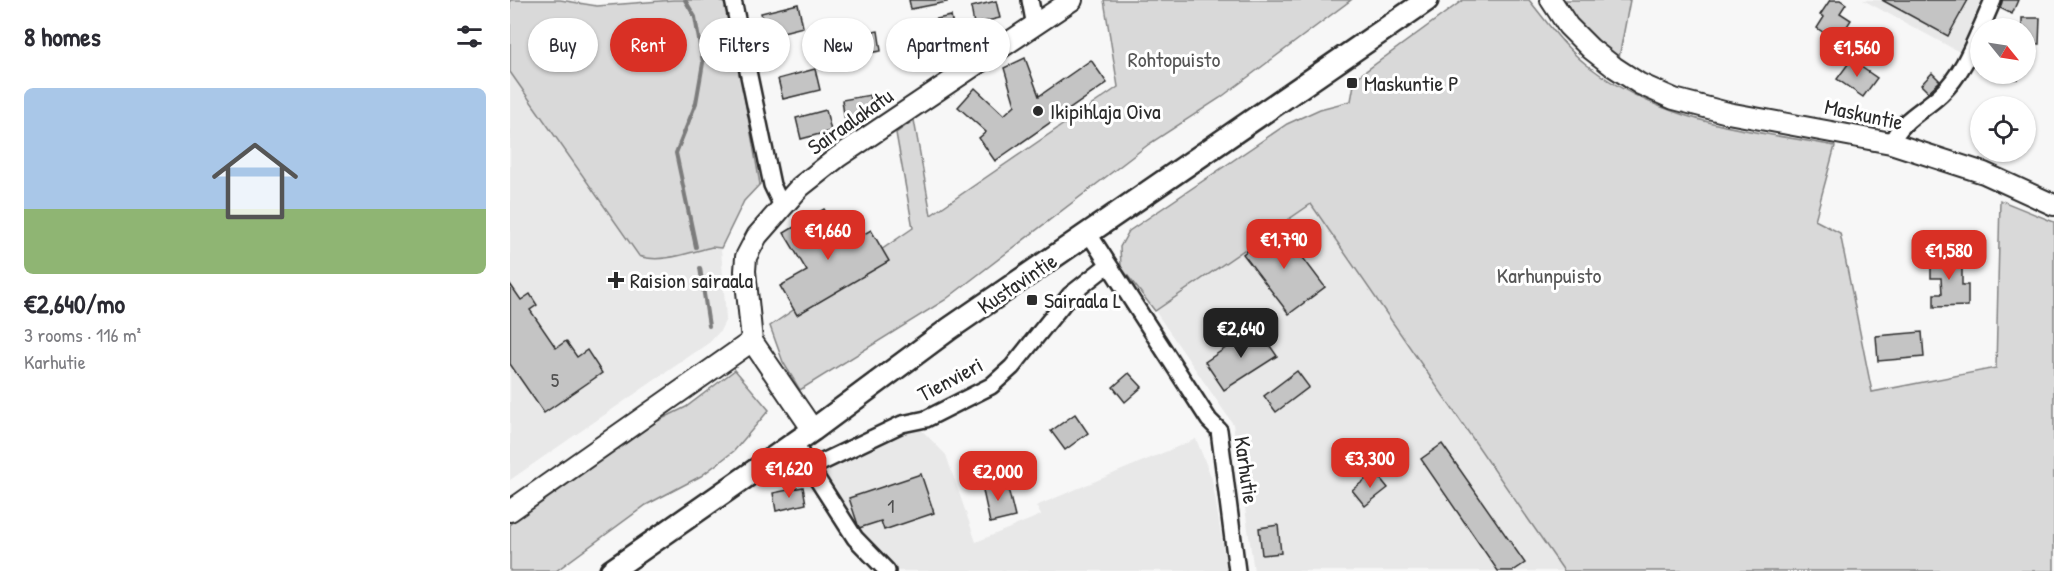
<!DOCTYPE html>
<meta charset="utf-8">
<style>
body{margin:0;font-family:"Patrick Hand",sans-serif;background:#f2f2f3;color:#2b2b33;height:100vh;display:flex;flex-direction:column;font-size:22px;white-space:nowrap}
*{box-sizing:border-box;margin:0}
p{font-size:20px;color:#7c7c81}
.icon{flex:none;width:33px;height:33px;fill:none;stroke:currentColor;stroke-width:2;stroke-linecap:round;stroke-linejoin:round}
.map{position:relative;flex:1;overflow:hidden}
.side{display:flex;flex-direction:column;background:#fff;width:510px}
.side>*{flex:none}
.guide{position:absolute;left:18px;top:18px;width:570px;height:54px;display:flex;gap:12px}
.needle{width:39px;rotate:120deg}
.controls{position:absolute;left:1460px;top:18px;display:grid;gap:12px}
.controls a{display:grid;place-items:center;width:66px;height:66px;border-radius:50%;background:#fff;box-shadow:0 2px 4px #0004;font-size:30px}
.price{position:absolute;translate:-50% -51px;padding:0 14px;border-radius:12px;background:#d93025;color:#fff;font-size:20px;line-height:39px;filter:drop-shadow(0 2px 3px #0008)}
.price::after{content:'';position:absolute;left:50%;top:36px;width:18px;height:14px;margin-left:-9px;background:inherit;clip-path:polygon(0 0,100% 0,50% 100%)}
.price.current{background:#222;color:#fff}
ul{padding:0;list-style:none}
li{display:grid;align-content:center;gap:12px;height:318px;padding:0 24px}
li+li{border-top:2px solid #e1e1e2}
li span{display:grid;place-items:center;height:186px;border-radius:9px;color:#555}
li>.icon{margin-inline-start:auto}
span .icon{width:108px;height:108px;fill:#fffc;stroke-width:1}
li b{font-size:26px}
h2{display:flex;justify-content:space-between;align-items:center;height:72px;padding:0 24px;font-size:26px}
.chip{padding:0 21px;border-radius:27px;background:#fff;box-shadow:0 2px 4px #0004;font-size:21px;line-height:54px}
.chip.current{background:#d93025;color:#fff}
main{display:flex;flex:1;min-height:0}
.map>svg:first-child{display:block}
</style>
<main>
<section class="side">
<h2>8 homes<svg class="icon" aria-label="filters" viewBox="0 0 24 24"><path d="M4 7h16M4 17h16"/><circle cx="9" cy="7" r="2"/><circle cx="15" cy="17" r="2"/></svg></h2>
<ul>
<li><span style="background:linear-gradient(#a9c7e8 65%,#8fb573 0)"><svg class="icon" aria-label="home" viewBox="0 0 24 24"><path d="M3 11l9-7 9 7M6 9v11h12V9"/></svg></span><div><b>€2,640/mo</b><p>3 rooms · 116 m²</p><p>Karhutie</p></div></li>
</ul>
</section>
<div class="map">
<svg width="1544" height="571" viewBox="0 0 1544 571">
<rect width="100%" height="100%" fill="#f7f7f7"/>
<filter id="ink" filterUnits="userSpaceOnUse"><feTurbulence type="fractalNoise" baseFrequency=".0167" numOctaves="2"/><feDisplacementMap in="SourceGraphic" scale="12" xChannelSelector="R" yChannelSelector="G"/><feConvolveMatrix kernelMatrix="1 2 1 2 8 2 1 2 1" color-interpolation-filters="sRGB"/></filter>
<g filter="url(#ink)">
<g fill="#e8e8e8">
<path d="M1353 0H1495L1455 55Z"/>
<path d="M0 72 129 256 138 259 148 258 202 247 211 248 216 319 210 331 200 342 0 480Z"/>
<path d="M801 204 1054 571H744L723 424 645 311Z"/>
<path d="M396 414 436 455 466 542 531 515 526 506 686 439 702 479 717 571H372L301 459Z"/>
</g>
<g fill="#d9d9d9" stroke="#828282" stroke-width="1.5">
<path d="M0 0H50L87 6 163 0H209L216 4 219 10 250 184 234 201 211 248 202 247C180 252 151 264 129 256L0 72Z"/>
<path d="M594 0H841L710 98 639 144 435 300 290 390 273 362 260 326 403 228 386 133 404 120 421 215 608 87Z"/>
<path d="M953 0H1019C1037 22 1054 47 1077 65 1153 124 1234 129 1325 146L1305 220 1330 233 1362 392 1486 368 1490 200 1544 222V571H1054L801 204 645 311 611 267 610 247 619 231 777 124 810 109 841 101 845 79Z"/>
<path d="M1055 0H1120L1108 63 1070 27Z"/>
<path d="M225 370 259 410 224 451 191 476 136 505 46 571H0V524L123 433 176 407Z"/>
</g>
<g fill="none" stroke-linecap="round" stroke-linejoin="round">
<g stroke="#7b7b7b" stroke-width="4">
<path d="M175 0 185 17 193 63 186 103 166 153 186 247"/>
<path d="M190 268 199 326"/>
</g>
</g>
<g fill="#c4c4c4" stroke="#2b2b2b" stroke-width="1.5">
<path d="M399 0H436L437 2 401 9Z"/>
<path d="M1320 0H1330L1336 4 1330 13 1341 20 1327 42 1307 28 1314 17 1310 15Z"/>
<path d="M1372 0H1458L1438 36Z"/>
<path d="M1489 0H1508L1502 14 1486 6Z"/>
<path d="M486 1 490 18 464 24 461 7Z"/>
<path d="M288 4 293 27 257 36 251 13Z"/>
<path d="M441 16 445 37 408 45 403 24Z"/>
<path d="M1512 18H1530L1529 44H1515V28H1512Z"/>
<path d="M368 31 371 51 330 58 327 38Z"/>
<path d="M515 58 529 96 581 60 597 83 485 161 469 138 476 132 448 107 465 88 494 115 505 105 494 68Z"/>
<path d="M1341 60 1367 78 1353 97 1327 79Z"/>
<path d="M305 69 310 90 273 99 268 79Z"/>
<path d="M1422 73 1430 81 1418 92 1411 85Z"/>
<rect x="1486" y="74" width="22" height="5"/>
<path d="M360 95 363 115 335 121 332 100Z"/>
<path d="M316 110 321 131 291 139 286 118Z"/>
<path d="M314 209 335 245 361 230 379 261 287 315 270 286 297 271 274 233Z"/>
<path d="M769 226 815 287 779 314 733 254Z"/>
<path d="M1421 252H1444V267H1452V285H1458V306L1424 307V294H1432L1431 278H1421Z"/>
<path d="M0 284 11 300 20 294 27 305 20 310 46 348 56 341 67 357 77 350 92 373 34 413 0 364Z"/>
<path d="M747 327 767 356 714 390 695 362Z"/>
<path d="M1412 332 1414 357 1368 361 1366 336Z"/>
<path d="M787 371 799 387 766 412 754 396Z"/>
<path d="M619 373 632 387 615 402 603 387Z"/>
<path d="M565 414 578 433 555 450 541 431Z"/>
<path d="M932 444 1015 563 1003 571H988L911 459Z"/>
<path d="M865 472 878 488 855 506 842 490Z"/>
<path d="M411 474 424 513 374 530 371 521 349 528 339 498Z"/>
<path d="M496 480 505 517 480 523 472 486Z"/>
<path d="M293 487 296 504 266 511 263 493Z"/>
<path d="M768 525 771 553 752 555 749 528Z"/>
</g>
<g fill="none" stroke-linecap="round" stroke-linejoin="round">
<g stroke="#2b2b2b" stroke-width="20">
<g id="minor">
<path d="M223 0 262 185 272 206"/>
<path d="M520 0 525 26"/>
<path d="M1471 28 1483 0"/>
<path d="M1381 143C1393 118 1412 112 1431 94 1450 76 1460 53 1470 30"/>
<path d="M579 234 699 420 709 430 727 571"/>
<path d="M284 443 345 538 377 571"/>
<path d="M300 468 392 424 416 419 481 386 502 367 560 295 598 265"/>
</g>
</g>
<g stroke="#2b2b2b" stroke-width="24">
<g id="tertiary">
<path d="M1041 0 1058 26 1081 49 1104 67 1130 84 1164 99 1218 113 1381 143 1474 173 1544 205"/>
<path d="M303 430 242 341 235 271 236 257 247 236 290 187 328 157 562 0"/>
<path d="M0 511 242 341"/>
</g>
</g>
<g stroke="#2b2b2b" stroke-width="26">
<path id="secondary" d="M101 571 303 430 439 329 917 0"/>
</g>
<use href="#minor" stroke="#fff" stroke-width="15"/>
<use href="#tertiary" stroke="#fff" stroke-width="20"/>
<use href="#secondary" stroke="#fff" stroke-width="21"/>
</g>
</g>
<g fill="#2b2b2b" stroke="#fff" stroke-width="2">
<rect x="836" y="77" width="12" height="12" rx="3"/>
<circle cx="528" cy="111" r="6"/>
<path d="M103 271h6v6h6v6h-6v6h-6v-6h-6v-6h6z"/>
<rect x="516" y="294" width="12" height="12" rx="3"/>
</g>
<g text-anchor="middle" stroke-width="6" stroke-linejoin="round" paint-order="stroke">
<g font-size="20" fill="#515151">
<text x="45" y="387">5</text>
<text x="381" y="513">1</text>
</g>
<g font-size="22" fill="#565656" stroke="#fff">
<text x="664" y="67">Rohtopuisto</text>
<text x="1039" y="283">Karhunpuisto</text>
</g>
<g font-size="22" fill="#2b2b2b" stroke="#fff" text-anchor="start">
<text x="854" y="91">Maskuntie P</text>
<text x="540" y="119">Ikipihlaja Oiva</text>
<text x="120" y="288">Raision sairaala</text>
<text x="534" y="308">Sairaala L</text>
</g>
<g font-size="22" fill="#2b2b2b" stroke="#fff">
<text transform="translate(1354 114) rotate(12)" y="8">Maskuntie</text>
<text transform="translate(340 121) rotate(-35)" y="8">Sairaalakatu</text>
<text transform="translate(507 283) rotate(-34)" y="8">Kustavintie</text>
<text transform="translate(440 379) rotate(-28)" y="8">Tienvieri</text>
<text transform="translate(737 470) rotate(82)" y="8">Karhutie</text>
</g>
</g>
</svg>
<div class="controls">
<a><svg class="needle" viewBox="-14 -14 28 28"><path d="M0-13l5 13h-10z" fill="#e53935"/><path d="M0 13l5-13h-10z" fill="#7c7c81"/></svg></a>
<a><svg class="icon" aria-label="locate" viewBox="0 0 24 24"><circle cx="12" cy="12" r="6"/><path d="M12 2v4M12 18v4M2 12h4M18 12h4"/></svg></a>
</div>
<b class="price" style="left:1347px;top:78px">€1,560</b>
<b class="price" style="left:318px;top:261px">€1,660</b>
<b class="price" style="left:774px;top:270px">€1,790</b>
<b class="price" style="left:1439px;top:281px">€1,580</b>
<b class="price current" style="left:731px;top:359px">€2,640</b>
<b class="price" style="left:860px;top:489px">€3,300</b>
<b class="price" style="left:279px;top:499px">€1,620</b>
<b class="price" style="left:488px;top:502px">€2,000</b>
<div class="guide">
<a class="chip">Buy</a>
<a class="chip current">Rent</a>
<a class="chip">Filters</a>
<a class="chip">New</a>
<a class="chip">Apartment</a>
</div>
</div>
</main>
